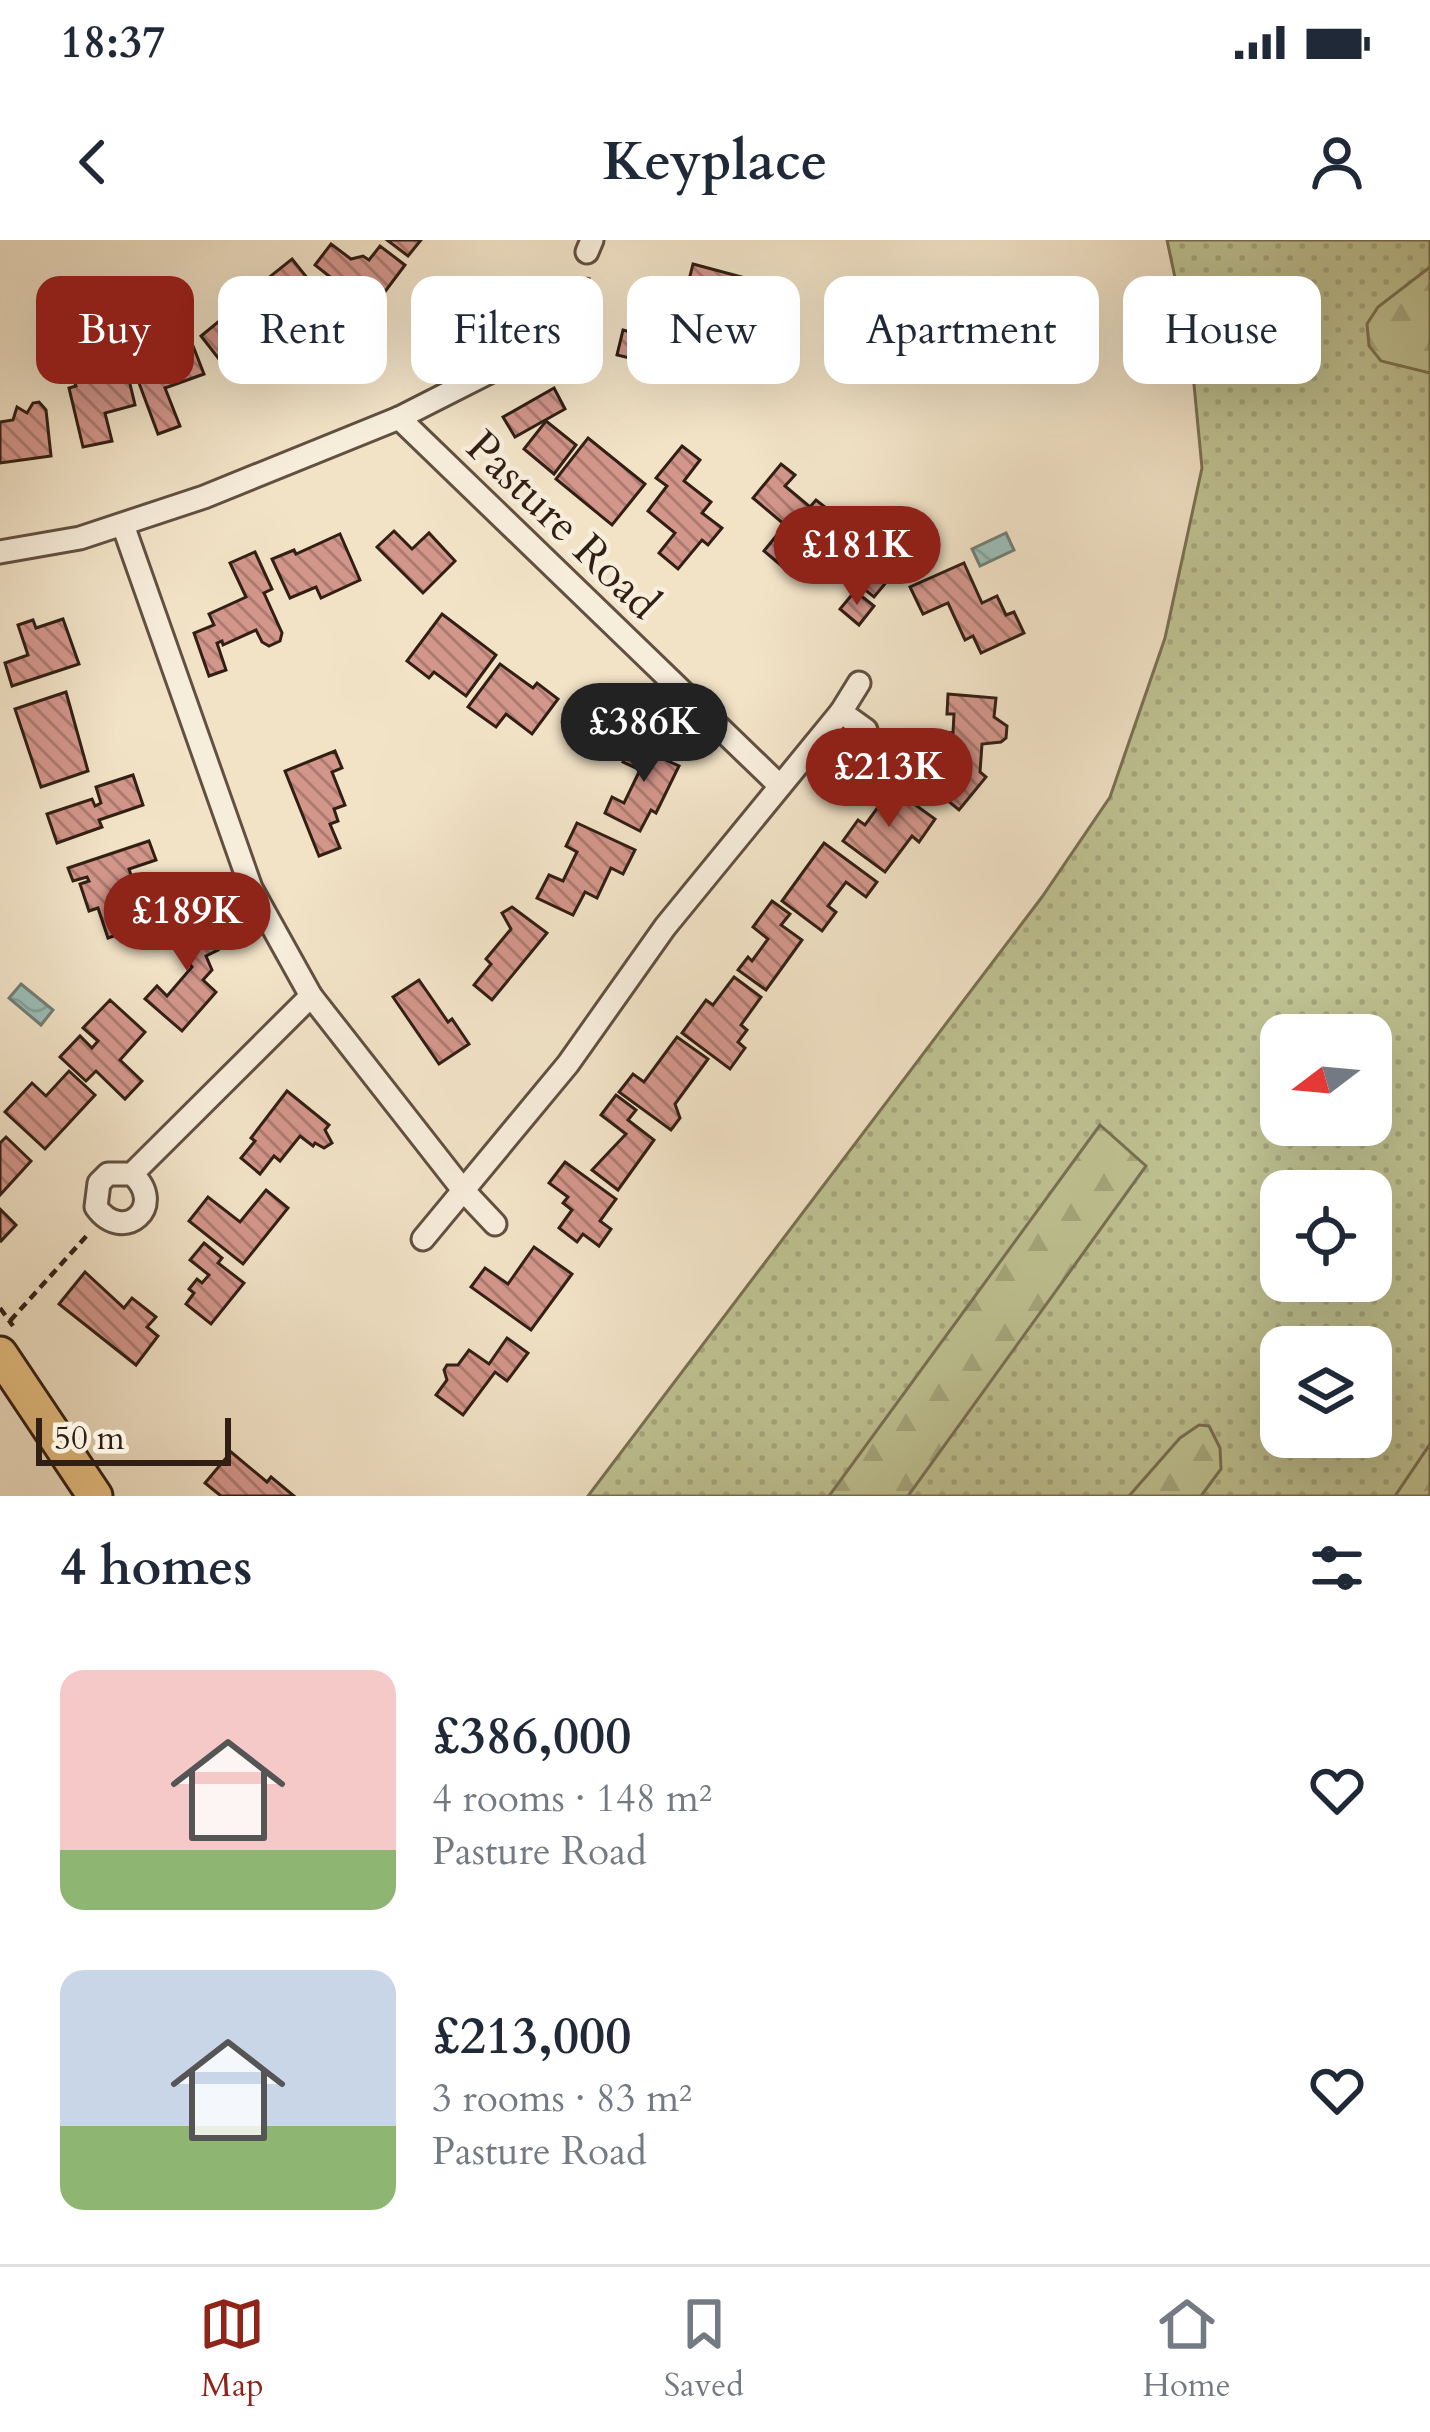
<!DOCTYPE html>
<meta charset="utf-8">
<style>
body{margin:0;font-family:Cardo,serif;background:#f2f2f3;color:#1f2937;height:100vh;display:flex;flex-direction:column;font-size:45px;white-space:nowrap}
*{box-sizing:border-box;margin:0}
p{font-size:39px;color:#747a83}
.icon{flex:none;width:66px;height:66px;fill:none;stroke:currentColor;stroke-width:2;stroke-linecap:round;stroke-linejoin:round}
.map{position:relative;height:1256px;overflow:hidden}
.drawer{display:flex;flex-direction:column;background:#fff;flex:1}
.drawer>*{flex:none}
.hud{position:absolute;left:36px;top:36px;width:1359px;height:108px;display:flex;gap:24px}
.needle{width:78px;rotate:254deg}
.tools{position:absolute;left:1260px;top:774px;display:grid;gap:24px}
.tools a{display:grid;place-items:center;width:132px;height:132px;border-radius:24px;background:#fff;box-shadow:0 12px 48px #0002;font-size:60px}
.scale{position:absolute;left:36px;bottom:30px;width:195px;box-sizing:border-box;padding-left:12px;border:6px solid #321f14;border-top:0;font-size:33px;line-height:42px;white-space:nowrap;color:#321f14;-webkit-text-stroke:9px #f7eddb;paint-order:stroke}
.price{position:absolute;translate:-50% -102px;padding:0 27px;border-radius:42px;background:#8f2418;color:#fff;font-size:39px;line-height:78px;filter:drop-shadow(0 3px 6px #0008)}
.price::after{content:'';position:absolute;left:50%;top:72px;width:36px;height:27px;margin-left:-18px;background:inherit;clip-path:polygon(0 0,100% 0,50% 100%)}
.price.on{background:#222;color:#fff}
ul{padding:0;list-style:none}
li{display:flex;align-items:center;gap:36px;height:300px;padding:0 60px}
li span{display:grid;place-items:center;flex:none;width:336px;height:240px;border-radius:24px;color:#555}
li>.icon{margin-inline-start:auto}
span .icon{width:144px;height:144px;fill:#fffc;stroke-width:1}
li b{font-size:51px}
h2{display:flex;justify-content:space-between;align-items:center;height:144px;padding:0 60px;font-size:51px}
.pill{padding:0 42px;border-radius:24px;background:#fff;box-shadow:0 12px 48px #0002;font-size:42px;line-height:108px}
.pill.on{background:#8f2418;color:#fff}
.status{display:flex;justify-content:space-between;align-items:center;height:84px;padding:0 60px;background:#fff;direction:ltr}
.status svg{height:33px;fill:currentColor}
header{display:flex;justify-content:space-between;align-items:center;height:156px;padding:0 60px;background:#fff;font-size:54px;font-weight:800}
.tab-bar{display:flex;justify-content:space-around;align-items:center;height:168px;border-top:3px solid #e0e1e3;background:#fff;font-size:33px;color:#747a83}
.tab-bar a{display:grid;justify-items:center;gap:6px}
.tab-bar .on{color:#8f2418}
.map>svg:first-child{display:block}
</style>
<div class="status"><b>18:37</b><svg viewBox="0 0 49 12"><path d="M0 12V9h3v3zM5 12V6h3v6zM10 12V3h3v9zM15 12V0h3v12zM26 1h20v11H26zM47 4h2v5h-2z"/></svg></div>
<header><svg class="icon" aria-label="back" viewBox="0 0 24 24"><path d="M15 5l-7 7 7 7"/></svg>Keyplace<svg class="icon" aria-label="person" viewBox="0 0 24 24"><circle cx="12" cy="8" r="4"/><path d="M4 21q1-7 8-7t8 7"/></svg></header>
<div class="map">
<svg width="1430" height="1256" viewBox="0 0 1430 1256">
<defs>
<pattern id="grass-dots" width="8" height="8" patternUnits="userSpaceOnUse" patternTransform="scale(3)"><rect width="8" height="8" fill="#bfc292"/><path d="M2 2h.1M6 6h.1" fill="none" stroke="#a5a67d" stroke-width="1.8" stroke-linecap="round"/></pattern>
<pattern id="forest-firs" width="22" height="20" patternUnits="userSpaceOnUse" patternTransform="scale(3)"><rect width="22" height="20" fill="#bfc292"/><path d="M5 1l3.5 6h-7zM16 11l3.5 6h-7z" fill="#a5a67d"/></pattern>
<pattern id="water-waves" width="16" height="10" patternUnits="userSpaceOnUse" patternTransform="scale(3)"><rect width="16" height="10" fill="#9bbeb8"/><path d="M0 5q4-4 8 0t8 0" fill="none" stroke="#86a39d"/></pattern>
<pattern id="building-back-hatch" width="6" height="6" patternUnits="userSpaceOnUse" patternTransform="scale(3)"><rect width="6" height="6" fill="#d3968b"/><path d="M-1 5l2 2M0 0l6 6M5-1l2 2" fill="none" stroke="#ac7a70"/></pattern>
</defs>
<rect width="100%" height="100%" fill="#f2e3c7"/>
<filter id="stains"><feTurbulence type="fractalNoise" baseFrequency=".00167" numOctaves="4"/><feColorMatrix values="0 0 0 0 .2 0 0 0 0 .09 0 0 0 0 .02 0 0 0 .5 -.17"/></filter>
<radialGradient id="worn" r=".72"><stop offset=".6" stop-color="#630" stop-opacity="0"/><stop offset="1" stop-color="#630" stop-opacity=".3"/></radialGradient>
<path fill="url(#grass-dots)" stroke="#787053" stroke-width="3" fill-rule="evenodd" d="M1167 0H1430V1256H588L1042 657 1110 557 1165 398 1202 228 1191 113ZM1281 795H1371V885H1281ZM1281 951H1371V1041H1281ZM1281 1107H1371V1197H1281Z"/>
<g fill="url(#forest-firs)" stroke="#787053" stroke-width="3">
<path d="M1430 27V133L1381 121 1369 106 1367 84 1378 67Z"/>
<path d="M1100 885 1146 926 908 1256H829Z"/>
<path d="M1199 1185 1209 1186 1220 1208 1221 1229 1201 1256H1129L1180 1198Z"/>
<path d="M1430 1204V1256H1395Z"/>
</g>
<g fill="url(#water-waves)" stroke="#717e76" stroke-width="3">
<path d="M1006 293 1014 310 980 326 972 309Z"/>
<path d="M21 744 53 770 41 785 9 758Z"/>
</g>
<g fill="url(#building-back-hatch)" stroke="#321f14" stroke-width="3">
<path d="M387 0H421L408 16Z"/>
<path d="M331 4 351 19 363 16 369 20 380 6 405 25 375 65 371 61 360 76 345 55 348 51 315 25Z"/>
<path d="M292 19 327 63 338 54 362 85 337 105 313 75 288 95 252 51Z"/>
<path d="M693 24 753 40 741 87 735 85 726 121 672 108 676 91 683 93 688 70 682 68Z"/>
<path d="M240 64 265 94 272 88 293 114 271 132 254 112 229 132 201 96Z"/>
<path d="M623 90 656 99 650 123 617 115Z"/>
<path d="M171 96 177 112 193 106 204 134 165 148 180 186 158 194 136 135 147 131 138 108Z"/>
<path d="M103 122 112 131 126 127 135 165 105 173 112 201 83 207 69 148 76 146 74 140 90 136 93 124Z"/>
<path d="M554 148 565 169 515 197 503 177Z"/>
<path d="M39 162 46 170 51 216 0 223V182L13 180 17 167 27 173 33 163Z"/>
<path d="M546 181 576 205 554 234 524 209Z"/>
<path d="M588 198 645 244 612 285 556 239Z"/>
<path d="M682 206 700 220 684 241 711 262 702 273 722 288 708 305 702 300 678 329 659 313 675 293 648 271 667 246 656 238Z"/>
<path d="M781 224 795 235 785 246 810 267 816 260 830 271 805 301 811 305 789 332 764 311 785 285 753 258Z"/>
<path d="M834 284 894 333 874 357 814 309Z"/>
<path d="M394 291 412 309 429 293 455 321 423 353 377 307Z"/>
<path d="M340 294 360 340 321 358 316 347 290 358 272 319 294 310 296 314Z"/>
<path d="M255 312 272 349 264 353 282 393 280 401 269 406 262 402 256 390 223 405 222 401 217 403 226 430 209 436 194 393 214 385 209 374 246 357 230 323Z"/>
<path d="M964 323 982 363 997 356 1006 375 1014 372 1024 393 981 413 973 396 965 400 948 363 923 374 910 347Z"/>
<path d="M855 351 874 366 859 385 840 369Z"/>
<path d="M442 374 496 415 466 456 434 432 429 438 407 421Z"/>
<path d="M63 379 79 424 12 446 5 423 28 415 18 385 33 380 36 388Z"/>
<path d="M500 424 533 448 537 443 558 459 532 494 506 474 496 487 468 467Z"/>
<path d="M66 452 88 531 41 547 15 469Z"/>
<path d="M948 454 996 458 994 477 1007 486 1006 498 1001 502 982 504 980 532 986 537 959 570 918 536 932 519 942 527 944 492 953 493 954 474H947Z"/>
<path d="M635 497 669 514 666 520 679 526 656 573 651 570 640 591 605 573 612 557 624 563 640 530 623 522Z"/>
<path d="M335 511 342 528 332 532 345 565 334 569 338 581 330 584 340 608 319 616 285 531Z"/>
<path d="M857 516 879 532 862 557 839 540Z"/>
<path d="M133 535 143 565 99 580 102 587 57 603 47 574 92 559 95 566 101 563 96 547Z"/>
<path d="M892 548 935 579 919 602 912 596 885 632 843 601 858 580 865 585Z"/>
<path d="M577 583 635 610 623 634 611 628 597 658 585 652 573 675 537 658 549 635 563 641 577 612 566 606Z"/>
<path d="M149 601 156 620 129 629 147 684 108 698 98 668 89 671 80 644 89 641 87 637 73 641 68 628Z"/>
<path d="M824 603 877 642 866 657 846 642 828 666 836 672 822 691 782 661Z"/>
<path d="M772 661 790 674 781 685 802 700 766 750 738 730 748 717 752 721 768 699 753 687Z"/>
<path d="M512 667 547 693 492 760 474 745 491 724 486 719 511 689 502 673Z"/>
<path d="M201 675 218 710 206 716 212 730 203 740 216 752 182 791 145 759 157 746 167 756 192 727 177 705 183 702 180 694 167 700 160 686 175 679 178 685Z"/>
<path d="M734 737 761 757 741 785 747 790 738 802 745 808 730 829 682 793 706 760 713 765Z"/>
<path d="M419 740 448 782 452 779 469 804 439 824 393 757Z"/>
<path d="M110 760 145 792 120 820 142 841 125 859 96 831 86 841 60 817 80 796 92 808 98 801 83 788Z"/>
<path d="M677 797 708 819 675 864 680 878 671 890 619 852 633 834 644 842Z"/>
<path d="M69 831 95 855 45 909 5 872 32 843 46 856Z"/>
<path d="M287 851 329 885 325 890 332 903 324 908 315 903 313 906 300 896 280 921 274 916 260 934 241 918 255 901 251 898Z"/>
<path d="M616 855 636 870 628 880 654 900 618 950 592 930 626 894 601 875Z"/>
<path d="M6 897 31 921 0 955V903Z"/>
<path d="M565 922 616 959 600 981 611 989 599 1006 583 994 577 1002 559 988 572 970 563 963 568 957 549 943Z"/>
<path d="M266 950 288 968 243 1024 189 981 208 957 240 982Z"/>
<path d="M0 969 16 985 1 1001 0 1000Z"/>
<path d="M204 1003 222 1018 218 1023 244 1043 211 1084 186 1064 194 1053 189 1049 197 1039 202 1043 209 1035 190 1020Z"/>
<path d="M534 1007 572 1034 531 1090 471 1047 485 1028 508 1044Z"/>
<path d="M85 1032 124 1068 132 1058 156 1077 147 1087 158 1096 136 1125 59 1064Z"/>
<path d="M507 1098 528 1113 507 1141 495 1132 463 1175 436 1155 447 1140 444 1130 447 1125H458L469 1110 489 1124Z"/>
<path d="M231 1212 267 1242 271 1237 294 1256H221L205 1243Z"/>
</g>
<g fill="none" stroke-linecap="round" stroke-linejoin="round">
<g stroke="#625041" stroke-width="27">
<g id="street">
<path d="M587 12 592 0"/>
<path d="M399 178 779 545"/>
<path d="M123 285 251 648 311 756 463 950 495 984"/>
<path d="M0 312 80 298 204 257 399 178 533 110"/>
<path d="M841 472 866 490"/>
<path d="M132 934C168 966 123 1005 96 967L99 943 108 934H132L311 756"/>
<path d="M423 999 568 824 665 687 841 472 859 443"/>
</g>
</g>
<g stroke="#321f14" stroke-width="39">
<path id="primary" d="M0 1114 95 1256"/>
</g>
<g stroke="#321f14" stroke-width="4.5" stroke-dasharray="9 6" stroke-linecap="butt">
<path d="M550 93 587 47 589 33"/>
<path d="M0 1068 13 1086"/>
<path d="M10 1081 90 992"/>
</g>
<use href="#street" stroke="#f7eddb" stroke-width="21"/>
<use href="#primary" stroke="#e9c284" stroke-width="33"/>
</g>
<g text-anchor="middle" stroke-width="9" stroke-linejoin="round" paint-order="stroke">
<g font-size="45" fill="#321f14" stroke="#f7eddb">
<text transform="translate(564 284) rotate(44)" y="16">Pasture Road</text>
</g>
</g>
<rect width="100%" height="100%" filter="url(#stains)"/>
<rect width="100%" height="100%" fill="url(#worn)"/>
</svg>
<div class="tools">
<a><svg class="needle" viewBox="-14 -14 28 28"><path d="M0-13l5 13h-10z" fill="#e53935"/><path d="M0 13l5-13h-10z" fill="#747a83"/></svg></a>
<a><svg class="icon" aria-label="locate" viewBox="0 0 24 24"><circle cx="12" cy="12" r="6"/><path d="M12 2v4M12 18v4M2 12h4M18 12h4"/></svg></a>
<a><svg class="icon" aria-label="layers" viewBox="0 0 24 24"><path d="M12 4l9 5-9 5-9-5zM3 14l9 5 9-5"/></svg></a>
</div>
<div class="scale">50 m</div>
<b class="price" style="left:857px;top:368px">£181K</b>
<b class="price on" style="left:644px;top:545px">£386K</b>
<b class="price" style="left:889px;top:590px">£213K</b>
<b class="price" style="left:187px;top:734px">£189K</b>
<div class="hud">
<a class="pill on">Buy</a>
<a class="pill">Rent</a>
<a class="pill">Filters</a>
<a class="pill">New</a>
<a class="pill">Apartment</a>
<a class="pill">House</a>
</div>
</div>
<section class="drawer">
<h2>4 homes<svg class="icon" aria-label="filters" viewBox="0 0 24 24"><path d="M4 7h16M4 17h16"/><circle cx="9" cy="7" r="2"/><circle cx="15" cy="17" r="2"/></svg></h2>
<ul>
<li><span style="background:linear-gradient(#f6c9c9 75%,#8fb573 0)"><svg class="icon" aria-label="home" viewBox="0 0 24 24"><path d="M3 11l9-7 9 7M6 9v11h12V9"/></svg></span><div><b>£386,000</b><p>4 rooms · 148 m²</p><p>Pasture Road</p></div><svg class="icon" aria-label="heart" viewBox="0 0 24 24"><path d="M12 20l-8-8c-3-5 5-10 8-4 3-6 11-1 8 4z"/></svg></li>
<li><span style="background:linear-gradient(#c9d6e8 65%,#8fb573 0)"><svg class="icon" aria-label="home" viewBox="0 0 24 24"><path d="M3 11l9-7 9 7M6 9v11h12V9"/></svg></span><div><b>£213,000</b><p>3 rooms · 83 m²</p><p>Pasture Road</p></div><svg class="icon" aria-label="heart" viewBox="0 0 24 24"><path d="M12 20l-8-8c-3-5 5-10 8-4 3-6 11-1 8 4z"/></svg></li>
</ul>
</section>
<nav class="tab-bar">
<a class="on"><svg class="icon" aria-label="map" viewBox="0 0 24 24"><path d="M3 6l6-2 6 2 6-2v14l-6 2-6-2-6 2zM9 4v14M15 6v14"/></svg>Map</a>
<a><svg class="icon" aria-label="saved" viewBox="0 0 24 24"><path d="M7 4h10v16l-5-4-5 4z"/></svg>Saved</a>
<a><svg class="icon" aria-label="home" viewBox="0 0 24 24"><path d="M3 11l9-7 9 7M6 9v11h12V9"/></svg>Home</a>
</nav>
